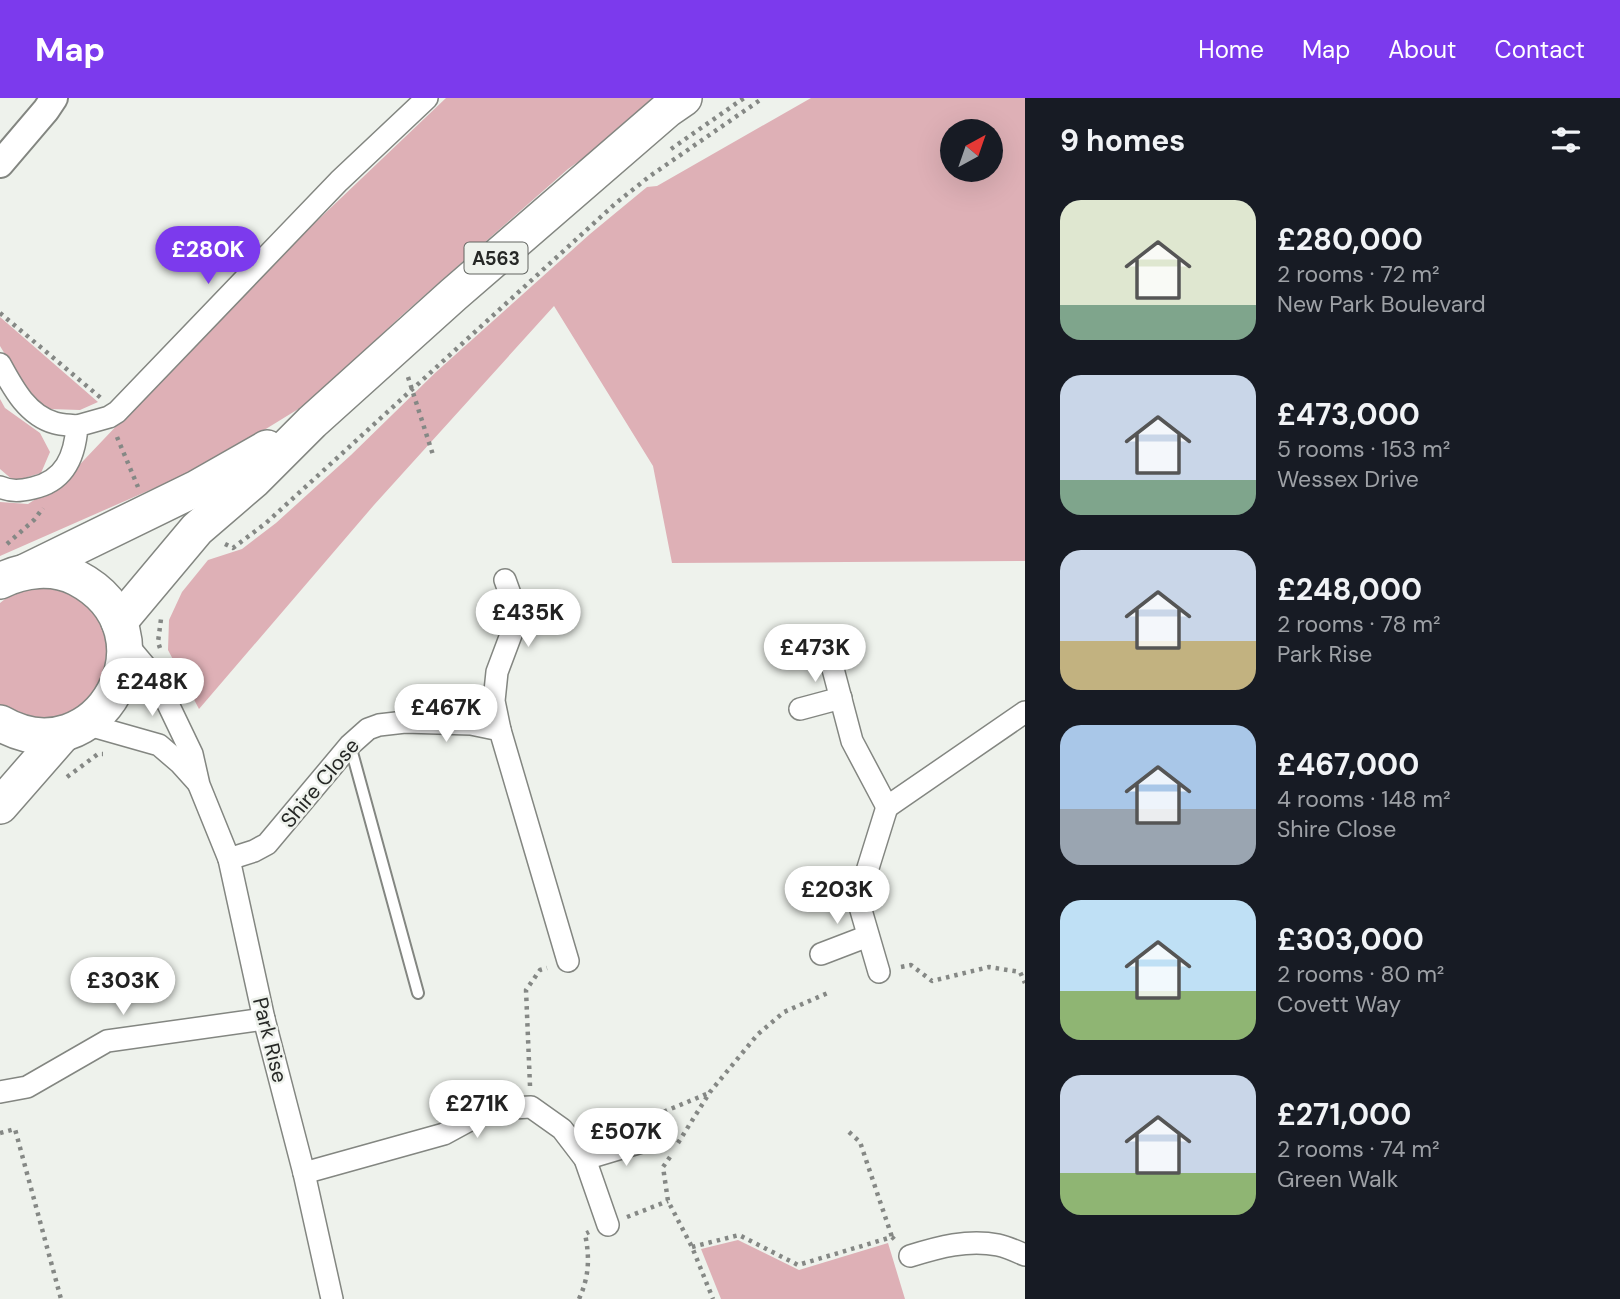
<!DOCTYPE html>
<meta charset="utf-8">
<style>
body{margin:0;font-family:"DM Sans",sans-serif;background:#242831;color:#f1f3f6;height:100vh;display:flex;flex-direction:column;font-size:26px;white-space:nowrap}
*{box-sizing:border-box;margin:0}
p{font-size:23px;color:#9ea1a6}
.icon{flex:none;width:38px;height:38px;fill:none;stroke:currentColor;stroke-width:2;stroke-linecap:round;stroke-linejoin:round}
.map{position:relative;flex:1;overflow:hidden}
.side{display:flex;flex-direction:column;background:#171b24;width:595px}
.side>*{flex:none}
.needle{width:46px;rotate:40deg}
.tools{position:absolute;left:940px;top:21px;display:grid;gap:14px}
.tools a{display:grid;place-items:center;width:63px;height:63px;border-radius:50%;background:#171b24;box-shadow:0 7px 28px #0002;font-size:35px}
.price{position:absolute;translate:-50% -60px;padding:0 16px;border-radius:24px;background:#fff;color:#222;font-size:23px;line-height:46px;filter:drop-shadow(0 2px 4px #0008)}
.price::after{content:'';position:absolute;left:50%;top:42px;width:21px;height:16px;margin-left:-10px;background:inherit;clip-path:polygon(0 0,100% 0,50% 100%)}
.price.on{background:#7c3aed;color:#fff}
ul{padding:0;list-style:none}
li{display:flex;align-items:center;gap:21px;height:175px;padding:0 35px}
li span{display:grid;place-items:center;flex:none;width:196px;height:140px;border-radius:21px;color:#555}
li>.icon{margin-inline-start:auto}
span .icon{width:84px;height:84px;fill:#fffc;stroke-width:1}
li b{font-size:30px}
h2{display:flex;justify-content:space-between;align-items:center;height:84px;padding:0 35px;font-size:30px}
header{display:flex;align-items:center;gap:42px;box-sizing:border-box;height:98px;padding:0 35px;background:#7c3aed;color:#fff}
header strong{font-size:33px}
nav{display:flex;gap:38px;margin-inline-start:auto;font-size:24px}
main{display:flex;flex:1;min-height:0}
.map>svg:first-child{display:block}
</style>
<header>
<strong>Map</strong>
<nav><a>Home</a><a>Map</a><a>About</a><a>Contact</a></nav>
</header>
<main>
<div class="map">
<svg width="1025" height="1201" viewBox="0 0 1025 1201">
<rect width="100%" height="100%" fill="#eef2ec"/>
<g fill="#deb0b6" fill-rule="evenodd">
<path d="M446 0H668L568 71 400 219 313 302 209 366 0 458V404L28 406 65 382 256 181Z"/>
<path d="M811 0H1025V463L672 465 653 368 554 208 374 407 199 611 168 552 169 522 182 494 208 462 242 451 276 425 351 357 435 275 590 136 647 89 657 88ZM952 33H990V72H952Z"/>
<path d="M0 219 98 304 80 312 49 311 39 306 17 276 0 248Z"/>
<path d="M0 301 5 310 40 335 50 354 41 375 14 383 0 371Z"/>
<path d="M30 490C37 490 45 489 52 490 65 492 76 499 86 507 129 543 106 615 51 622 44 623 36 620 30 618 17 616 10 615 0 607V505L9 498Z"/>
<path d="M738 1142 799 1172 888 1145 905 1201H721L701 1151Z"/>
</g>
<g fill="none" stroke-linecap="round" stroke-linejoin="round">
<g stroke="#838681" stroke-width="14">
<path id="service" d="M350 647 418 895"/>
</g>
<g stroke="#838681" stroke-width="24">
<g id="minor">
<path d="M0 266C13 290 27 317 55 325 62 327 70 327 77 328"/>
<path d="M0 389C12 394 20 393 33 390 65 383 75 358 77 328L109 319 117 314 339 83 427 0"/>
<path d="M124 543 156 581 192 656 199 687 229 761 264 921 304 1075 332 1201"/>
<path d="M833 571 852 643 887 709 1025 614"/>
<path d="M800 611 841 600"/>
<path d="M85 626 159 647 180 665 198 685"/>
<path d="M500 632 494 603 497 574 518 518 505 482"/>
<path d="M229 761 254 753 267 746 350 647 368 631 379 627 405 624 471 626 500 632 568 863"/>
<path d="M821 856 868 838"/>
<path d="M879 874 858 802 887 709"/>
<path d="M0 994 27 989 107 943 264 921"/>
<path d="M585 1061 655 1040"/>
<path d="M304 1075 444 1036 490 1011 531 1009 562 1031 585 1061 608 1127"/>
<path d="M910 1158C939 1149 968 1141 998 1147 1007 1149 1016 1153 1025 1157"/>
</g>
</g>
<g stroke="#838681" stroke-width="30">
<path id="tertiary" d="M0 66 46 12 54 0"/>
</g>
<g stroke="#838681" stroke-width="38">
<g id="trunk">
<path d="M27 473 197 390 267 350"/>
<path d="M0 483C24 471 53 468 77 480 180 534 98 682 0 625"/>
<path d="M119 524 197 431 254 382 312 324 453 197 668 11 684 0"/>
<path d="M0 708 63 636"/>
</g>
</g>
<g stroke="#858885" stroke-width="4.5" stroke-dasharray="3.5 5" stroke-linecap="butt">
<path d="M671 51 744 0"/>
<path d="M0 215 101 300"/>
<path d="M408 279 433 357"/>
<path d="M117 339 138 389"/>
<path d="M7 446 34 422 43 410"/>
<path d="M225 446 233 450 266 425 616 105 650 78 763 0"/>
<path d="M160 550 158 544 161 521"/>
<path d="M67 679 98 656H103"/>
<path d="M901 869 911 867 932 883 989 869 1020 874 1025 885"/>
<path d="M530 988 526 892 540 872 547 870"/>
<path d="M656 1017 709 995"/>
<path d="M849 1034 860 1044 892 1139"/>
<path d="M0 1035 15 1031 61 1201"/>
<path d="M678 1045 710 994 758 936 784 914 830 894"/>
<path d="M670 1059 663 1069 668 1103 692 1149 713 1201"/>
<path d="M627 1119 668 1103"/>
<path d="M692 1149 739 1137 798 1167 892 1139 895 1142"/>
<path d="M579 1201C589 1179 590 1160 585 1136L589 1134"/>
</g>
<use href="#service" stroke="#fff" stroke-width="10"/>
<use href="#minor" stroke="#fff" stroke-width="21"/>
<use href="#tertiary" stroke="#fff" stroke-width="26"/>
<use href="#trunk" stroke="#fff" stroke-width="35"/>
</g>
<g text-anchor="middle" stroke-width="5" stroke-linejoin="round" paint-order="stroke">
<rect fill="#eef2ec" stroke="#626561" stroke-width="2" x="464.5" y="144.5" width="63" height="31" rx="5"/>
<g font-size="19" font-weight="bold" fill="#262826">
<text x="496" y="167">A563</text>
</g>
<g font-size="21" fill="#262826" stroke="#eef2ec">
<text transform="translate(320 685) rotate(-50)" y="7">Shire Close</text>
<text transform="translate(270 942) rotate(76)" y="7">Park Rise</text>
</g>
</g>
</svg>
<div class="tools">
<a><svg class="needle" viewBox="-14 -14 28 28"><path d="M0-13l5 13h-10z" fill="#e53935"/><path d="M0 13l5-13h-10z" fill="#9ea1a6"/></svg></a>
</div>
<b class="price on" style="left:208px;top:188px">£280K</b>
<b class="price" style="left:528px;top:551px">£435K</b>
<b class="price" style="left:815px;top:586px">£473K</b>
<b class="price" style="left:152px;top:620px">£248K</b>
<b class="price" style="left:446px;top:646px">£467K</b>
<b class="price" style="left:837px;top:828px">£203K</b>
<b class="price" style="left:123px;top:919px">£303K</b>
<b class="price" style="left:477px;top:1042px">£271K</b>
<b class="price" style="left:626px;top:1070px">£507K</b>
</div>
<section class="side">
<h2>9 homes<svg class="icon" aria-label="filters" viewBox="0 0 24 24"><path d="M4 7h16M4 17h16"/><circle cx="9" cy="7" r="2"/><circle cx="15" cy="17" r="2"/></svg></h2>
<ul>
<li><span style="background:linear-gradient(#dfe7d0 75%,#7fa58c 0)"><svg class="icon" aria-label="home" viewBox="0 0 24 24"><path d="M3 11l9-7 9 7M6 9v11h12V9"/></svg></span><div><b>£280,000</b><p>2 rooms · 72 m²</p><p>New Park Boulevard</p></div></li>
<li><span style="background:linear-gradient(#c9d6e8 75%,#7fa58c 0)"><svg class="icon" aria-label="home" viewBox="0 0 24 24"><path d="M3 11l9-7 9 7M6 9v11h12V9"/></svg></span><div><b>£473,000</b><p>5 rooms · 153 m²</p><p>Wessex Drive</p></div></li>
<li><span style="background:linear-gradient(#c9d6e8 65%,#c2b280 0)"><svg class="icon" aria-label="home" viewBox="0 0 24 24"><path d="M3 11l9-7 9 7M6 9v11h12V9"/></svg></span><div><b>£248,000</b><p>2 rooms · 78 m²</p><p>Park Rise</p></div></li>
<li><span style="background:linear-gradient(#a9c7e8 60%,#9aa5b1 0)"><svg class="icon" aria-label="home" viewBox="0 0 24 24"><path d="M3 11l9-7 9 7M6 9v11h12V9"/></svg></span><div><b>£467,000</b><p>4 rooms · 148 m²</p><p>Shire Close</p></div></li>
<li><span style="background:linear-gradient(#bfe0f5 65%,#8fb573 0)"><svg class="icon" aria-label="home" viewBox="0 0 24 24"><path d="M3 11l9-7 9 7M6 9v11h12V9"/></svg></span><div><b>£303,000</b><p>2 rooms · 80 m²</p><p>Covett Way</p></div></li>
<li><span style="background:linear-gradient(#c9d6e8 70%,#8fb573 0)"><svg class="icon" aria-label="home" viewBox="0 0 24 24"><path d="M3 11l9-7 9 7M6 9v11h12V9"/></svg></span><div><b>£271,000</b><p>2 rooms · 74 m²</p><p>Green Walk</p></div></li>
</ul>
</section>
</main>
